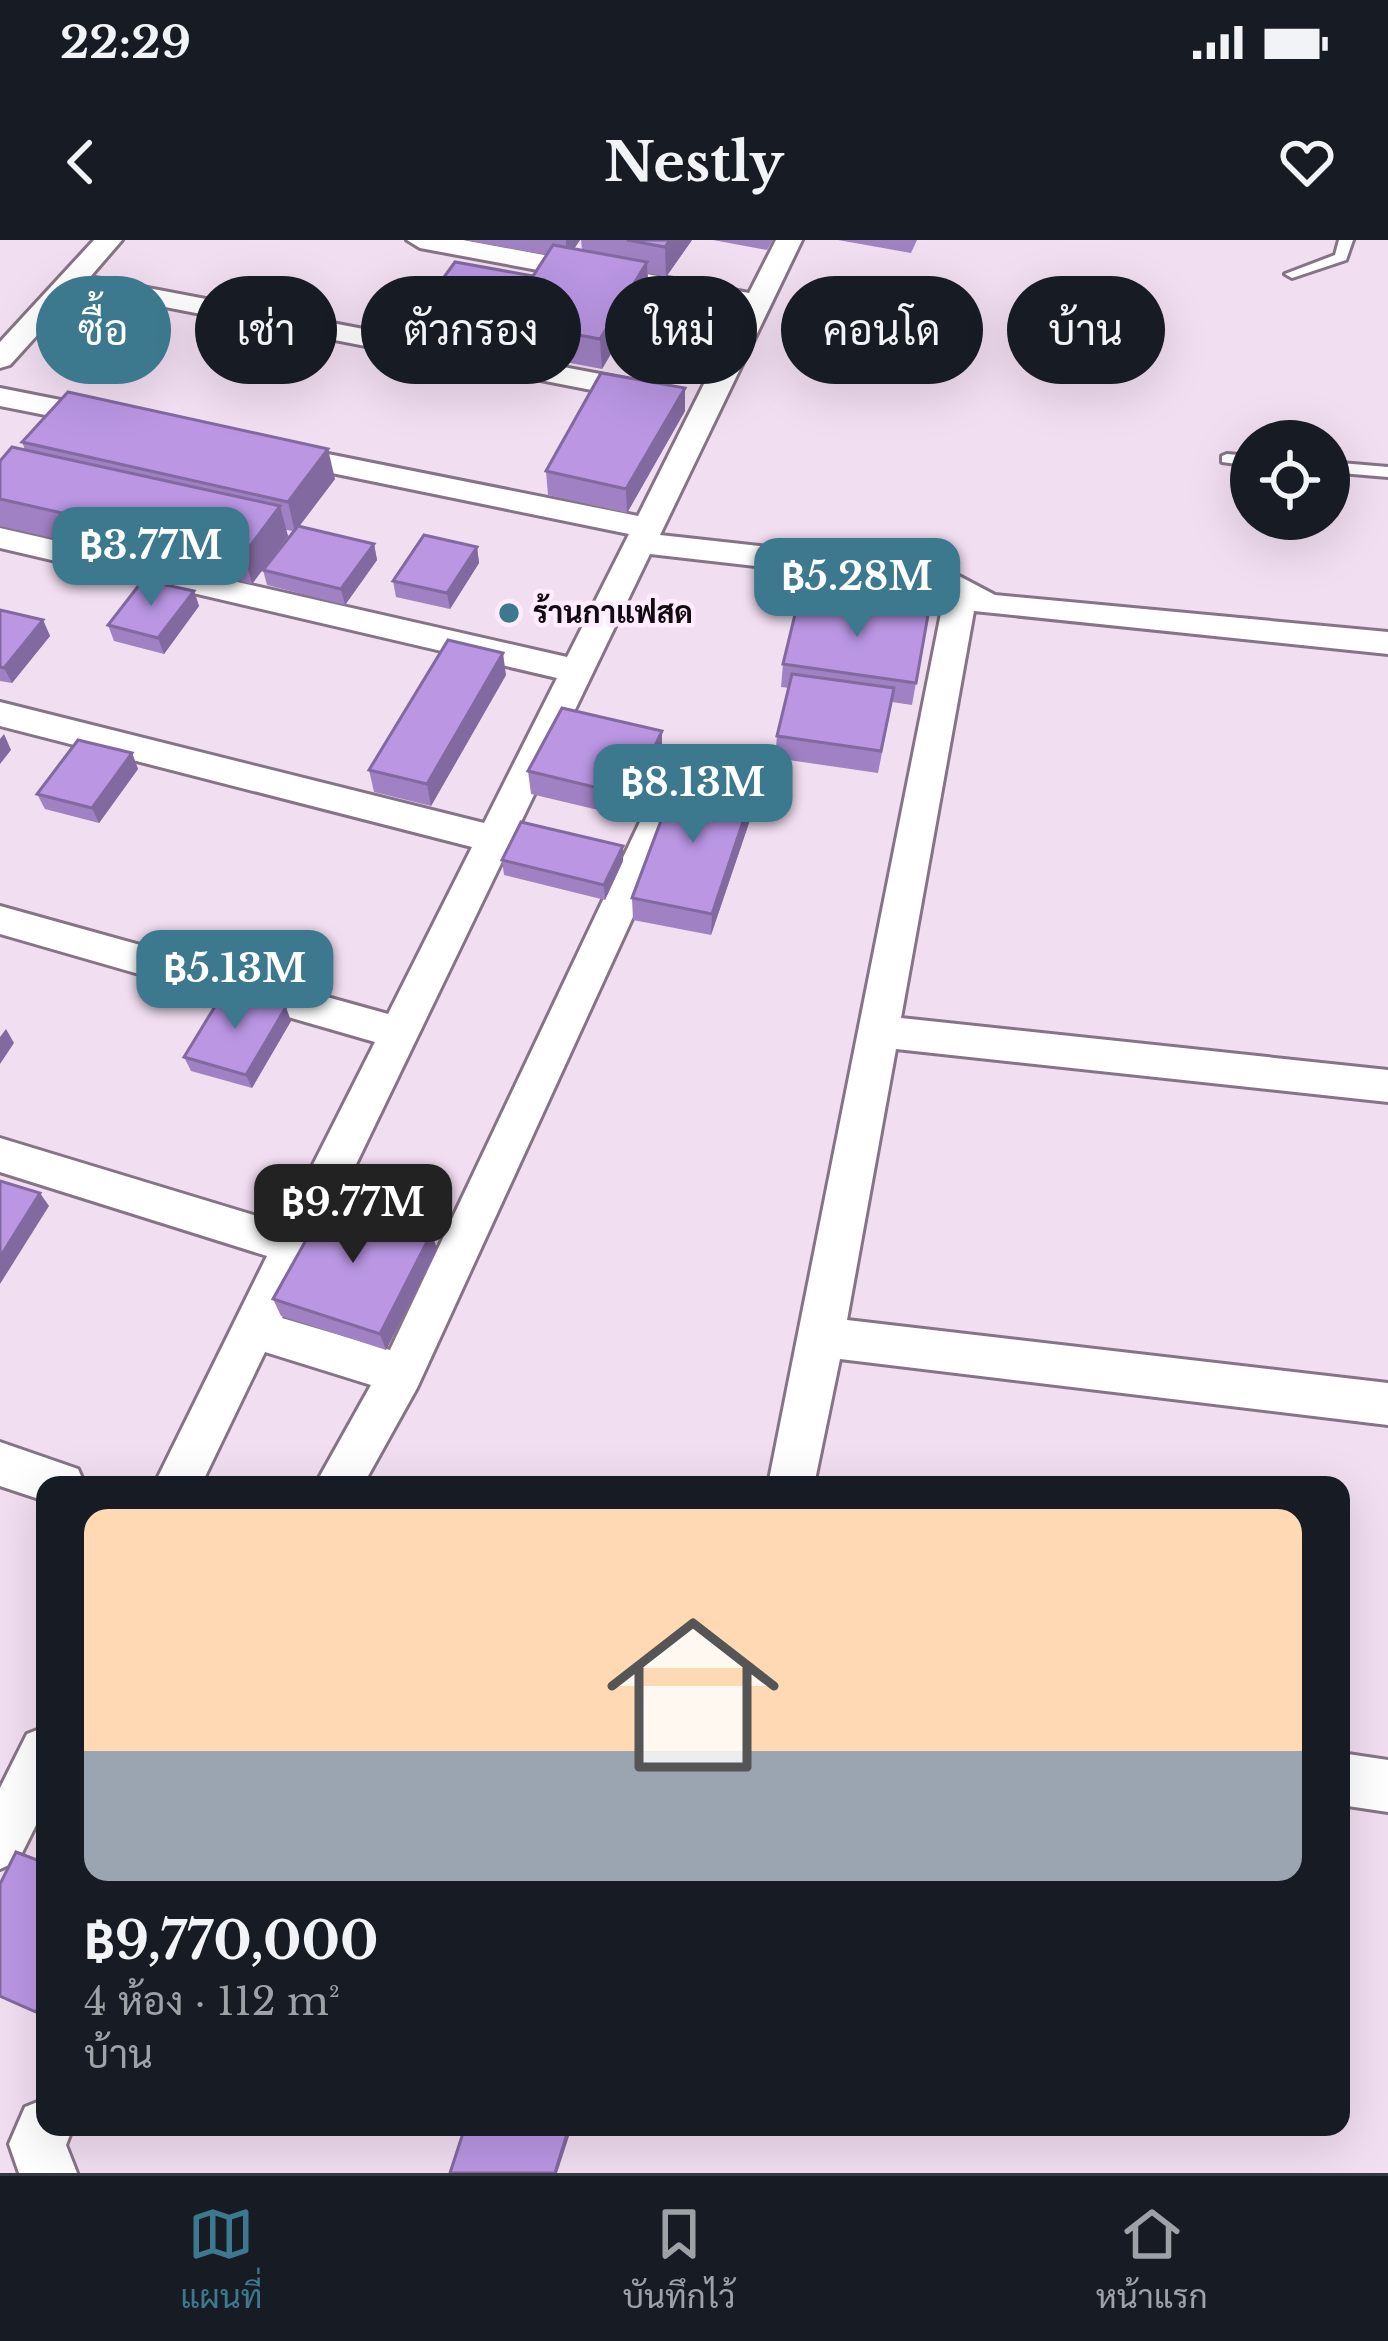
<!DOCTYPE html>
<html lang="th">
<meta charset="utf-8">
<style>
body{margin:0;font-family:"Libre Baskerville",Sarabun,serif;background:#242831;color:#f1f3f6;height:100vh;display:flex;flex-direction:column;font-size:45px;white-space:nowrap}
*{box-sizing:border-box;margin:0}
p{font-size:39px;color:#9ea1a6}
.icon{flex:none;width:66px;height:66px;fill:none;stroke:currentColor;stroke-width:2;stroke-linecap:round;stroke-linejoin:round}
.map{position:relative;flex:1;overflow:hidden}
.details{position:absolute;left:36px;top:1236px;width:1314px;height:660px;display:flex;flex-direction:column;background:#171b24;border-radius:24px;box-shadow:0 12px 48px #0002}
.details>*{flex:none}
.hud{position:absolute;left:36px;top:36px;width:1317px;height:108px;display:flex;gap:24px}
.fabs{position:absolute;left:1230px;top:180px;display:grid;gap:24px}
.fabs a{display:grid;place-items:center;width:120px;height:120px;border-radius:50%;background:#171b24;box-shadow:0 12px 48px #0002;font-size:60px}
.price{position:absolute;translate:-50% -102px;padding:0 27px;border-radius:24px;background:#3c798f;color:#fff;font-size:39px;line-height:78px;filter:drop-shadow(0 3px 6px #0008)}
.price::after{content:'';position:absolute;left:50%;top:72px;width:36px;height:27px;margin-left:-18px;background:inherit;clip-path:polygon(0 0,100% 0,50% 100%)}
.price.selected{background:#222;color:#fff}
ul{padding:0;list-style:none}
li{display:grid;align-content:center;gap:24px;height:636px;padding:0 48px}
li+li{border-top:3px solid #363941}
li span{display:grid;place-items:center;height:372px;border-radius:24px;color:#555}
li>.icon{margin-inline-start:auto}
span .icon{width:216px;height:216px;fill:#fffc;stroke-width:1}
li b{font-size:51px}
.chip{padding:0 42px;border-radius:54px;background:#171b24;box-shadow:0 12px 48px #0002;font-size:42px;line-height:108px}
.chip.selected{background:#3c798f;color:#fff}
.status{display:flex;justify-content:space-between;align-items:center;height:84px;padding:0 60px;background:#171b24;direction:ltr}
.status svg{height:33px;fill:currentColor}
header{display:flex;justify-content:space-between;align-items:center;height:156px;padding:0 48px;background:#171b24;font-size:54px;font-weight:700}
.tabs{display:flex;justify-content:space-around;align-items:center;height:168px;border-top:3px solid #363941;background:#171b24;font-size:33px;color:#9ea1a6}
.tabs a{display:grid;justify-items:center;gap:6px}
.tabs .selected{color:#3c798f}
.map>svg:first-child{display:block}
</style>
<div class="status"><b>22:29</b><svg viewBox="0 0 49 12"><path d="M0 12V9h3v3zM5 12V6h3v6zM10 12V3h3v9zM15 12V0h3v12zM26 1h20v11H26zM47 4h2v5h-2z"/></svg></div>
<header><svg class="icon" aria-label="back" viewBox="0 0 24 24"><path d="M15 5l-7 7 7 7"/></svg>Nestly<svg class="icon" aria-label="heart" viewBox="0 0 24 24"><path d="M12 20l-8-8c-3-5 5-10 8-4 3-6 11-1 8 4z"/></svg></header>
<div class="map">
<svg width="1388" height="1933" viewBox="0 0 1388 1933">
<rect width="100%" height="100%" fill="#f1def1"/>
<g fill="none" stroke-linecap="round" stroke-linejoin="round">
<g stroke="#857485" stroke-width="6">
<g id="service">
<path d="M1339 0H1353L1346 20 1292 38 1285 34 1335 15Z"/>
<path d="M1227 214 1251 216V226L1222 222V216Z"/>
<path d="M1329 222 1388 227V237L1329 232Z"/>
</g>
</g>
<g stroke="#857485" stroke-width="6">
<g id="minor">
<path d="M94 0H122L90 37 653 144 668 153 653 162 78 50 10 125 0 128V102Z"/>
<path d="M407 0H463L749 53 776 0H802L660 295 940 326 995 355 1388 392V414L974 371 901 778 1388 830V862L896 809 847 1080 1388 1143V1185L840 1119 814 1245H768L945 353 932 346 650 314 282 1078 390 1110 656 548 662 539H686L692 548 417 1148 363 1245H315L371 1145 265 1112 201 1245H154L267 1016 0 932V898L283 984 375 802 0 694V666L388 774 472 607 0 486V462L484 583 557 438 0 308V288L567 417 629 294 278 222 263 213 278 204 638 276 742 68 420 8Z"/>
<path d="M0 148 111 170 126 179 111 188 0 166Z"/>
<path d="M0 1202 78 1229 85 1245H45V1261L0 1246Z"/>
<path d="M45 1487V1567L18 1621 0 1629V1548L27 1494Z"/>
<path d="M1341 1513 1388 1520V1572L1341 1565Z"/>
<path d="M45 1859V1887H73L66 1905 77 1933H19L9 1904 25 1867Z"/>
</g>
</g>
<use href="#service" fill="#fff" fill-rule="evenodd"/>
<use href="#minor" fill="#fff" fill-rule="evenodd"/>
</g>
<g fill="#a081c3">
<path d="M465 0H580L574 9 582 10 581 0H692L666 37 648 33V51L602 129 427 96 423 66 533 36 547 15Z"/>
<path d="M713 0H773L767 10Z"/>
<path d="M838 0H917L911 13Z"/>
<path d="M685 171 627 273 548 255 546 231Z"/>
<path d="M22 202 335 239 299 286 374 304 377 320 345 365 267 345 263 330 293 291 286 290 288 296 252 344 0 286V221L25 210Z"/>
<path d="M477 307 479 323 450 369 396 357 393 341Z"/>
<path d="M194 351 199 366 164 414 114 401 108 385Z"/>
<path d="M0 370 43 380 50 396 12 443 0 441Z"/>
<path d="M928 375 912 465 892 462 878 533 775 518 777 496 789 448 781 447 783 424Z"/>
<path d="M506 435 431 566 374 552 369 530Z"/>
<path d="M662 491V513L632 578 531 554 528 531Z"/>
<path d="M132 513 138 529 99 583 45 569 37 554Z"/>
<path d="M752 574 711 695 633 680 632 658Z"/>
<path d="M502 620 623 621 605 660 504 635Z"/>
<path d="M291 781 252 848 191 831 184 817Z"/>
<path d="M432 992 437 1010 386 1110 281 1076 273 1059Z"/>
</g>
<g fill="#82699f">
<path d="M566 0H580L567 19Z"/>
<path d="M670 0H692L666 37 665 7Z"/>
<path d="M647 22 648 51 602 129 600 99Z"/>
<path d="M685 148V171L627 273 626 249Z"/>
<path d="M328 209 335 239 295 292 288 262Z"/>
<path d="M280 266 288 296 252 344 244 314Z"/>
<path d="M374 304 377 320 345 365 341 349Z"/>
<path d="M477 307 479 323 450 369 447 353Z"/>
<path d="M194 351 199 366 164 414 158 398Z"/>
<path d="M43 380 50 396 12 443 4 428Z"/>
<path d="M503 413 506 435 431 566 427 544Z"/>
<path d="M662 491V513L632 578 631 556Z"/>
<path d="M4 494 11 510 0 524V499Z"/>
<path d="M132 513 138 529 99 583 92 568Z"/>
<path d="M753 552 752 574 711 695 712 674Z"/>
<path d="M623 606V621L605 660 604 645Z"/>
<path d="M286 767 291 781 252 848 246 835Z"/>
<path d="M6 789 14 803 0 824V797Z"/>
<path d="M40 953 49 966 0 1044V1017Z"/>
<path d="M432 992 437 1010 386 1110 380 1094Z"/>
<path d="M45 1752V1774L36 1772Z"/>
<path d="M569 1887H572L557 1933H555Z"/>
</g>
<g fill="#ba96e3" stroke="#82699f" stroke-width="3">
<path d="M627 0H670L665 7Z"/>
<path d="M553 5 647 22 600 99 423 66 455 22 533 36Z"/>
<path d="M601 133 685 148 626 249 546 231Z"/>
<path d="M68 152 328 209 288 262 22 202Z"/>
<path d="M12 207 280 266 244 314 0 259V221Z"/>
<path d="M298 286 374 304 341 349 263 330Z"/>
<path d="M424 295 477 307 447 353 393 341Z"/>
<path d="M143 340 194 351 158 398 108 385Z"/>
<path d="M799 358 928 375 916 443 783 424Z"/>
<path d="M0 370 43 380 4 428 0 427Z"/>
<path d="M448 400 503 413 427 544 369 530Z"/>
<path d="M792 434 894 448 881 511 777 496Z"/>
<path d="M562 468 662 491 631 556 528 531Z"/>
<path d="M78 500 132 513 92 568 37 554Z"/>
<path d="M677 538 753 552 712 674 632 658Z"/>
<path d="M521 582 623 606 604 645 502 620Z"/>
<path d="M225 750 286 767 246 835 184 817Z"/>
<path d="M0 941 40 953 0 1017Z"/>
<path d="M329 959 432 992 380 1094 273 1059Z"/>
<path d="M16 1612 45 1623V1752L36 1772 0 1756V1644Z"/>
<path d="M465 1887H569L555 1933H450Z"/>
</g>
<circle fill="#3c798f" stroke="#feebfe" stroke-width="4.5" cx="509" cy="373" r="12"/>
<g text-anchor="middle" stroke-width="9" stroke-linejoin="round" paint-order="stroke">
<g font-size="30" font-weight="bold" fill="#110b11" stroke="#feebfe" text-anchor="start">
<text x="533" y="383">ร้านกาแฟสด</text>
</g>
</g>
</svg>
<div class="fabs">
<a><svg class="icon" aria-label="locate" viewBox="0 0 24 24"><circle cx="12" cy="12" r="6"/><path d="M12 2v4M12 18v4M2 12h4M18 12h4"/></svg></a>
</div>
<b class="price" style="left:151px;top:369px">฿3.77M</b>
<b class="price" style="left:857px;top:400px">฿5.28M</b>
<b class="price" style="left:693px;top:606px">฿8.13M</b>
<b class="price" style="left:235px;top:792px">฿5.13M</b>
<b class="price selected" style="left:353px;top:1026px">฿9.77M</b>
<div class="hud">
<a class="chip selected">ซื้อ</a>
<a class="chip">เช่า</a>
<a class="chip">ตัวกรอง</a>
<a class="chip">ใหม่</a>
<a class="chip">คอนโด</a>
<a class="chip">บ้าน</a>
</div>
<section class="details">
<ul>
<li><span style="background:linear-gradient(#ffd9b3 65%,#9aa5b1 0)"><svg class="icon" aria-label="home" viewBox="0 0 24 24"><path d="M3 11l9-7 9 7M6 9v11h12V9"/></svg></span><div><b>฿9,770,000</b><p>4 ห้อง · 112 m²</p><p>บ้าน</p></div></li>
</ul>
</section>
</div>
<nav class="tabs">
<a class="selected"><svg class="icon" aria-label="map" viewBox="0 0 24 24"><path d="M3 6l6-2 6 2 6-2v14l-6 2-6-2-6 2zM9 4v14M15 6v14"/></svg>แผนที่</a>
<a><svg class="icon" aria-label="saved" viewBox="0 0 24 24"><path d="M7 4h10v16l-5-4-5 4z"/></svg>บันทึกไว้</a>
<a><svg class="icon" aria-label="home" viewBox="0 0 24 24"><path d="M3 11l9-7 9 7M6 9v11h12V9"/></svg>หน้าแรก</a>
</nav>
